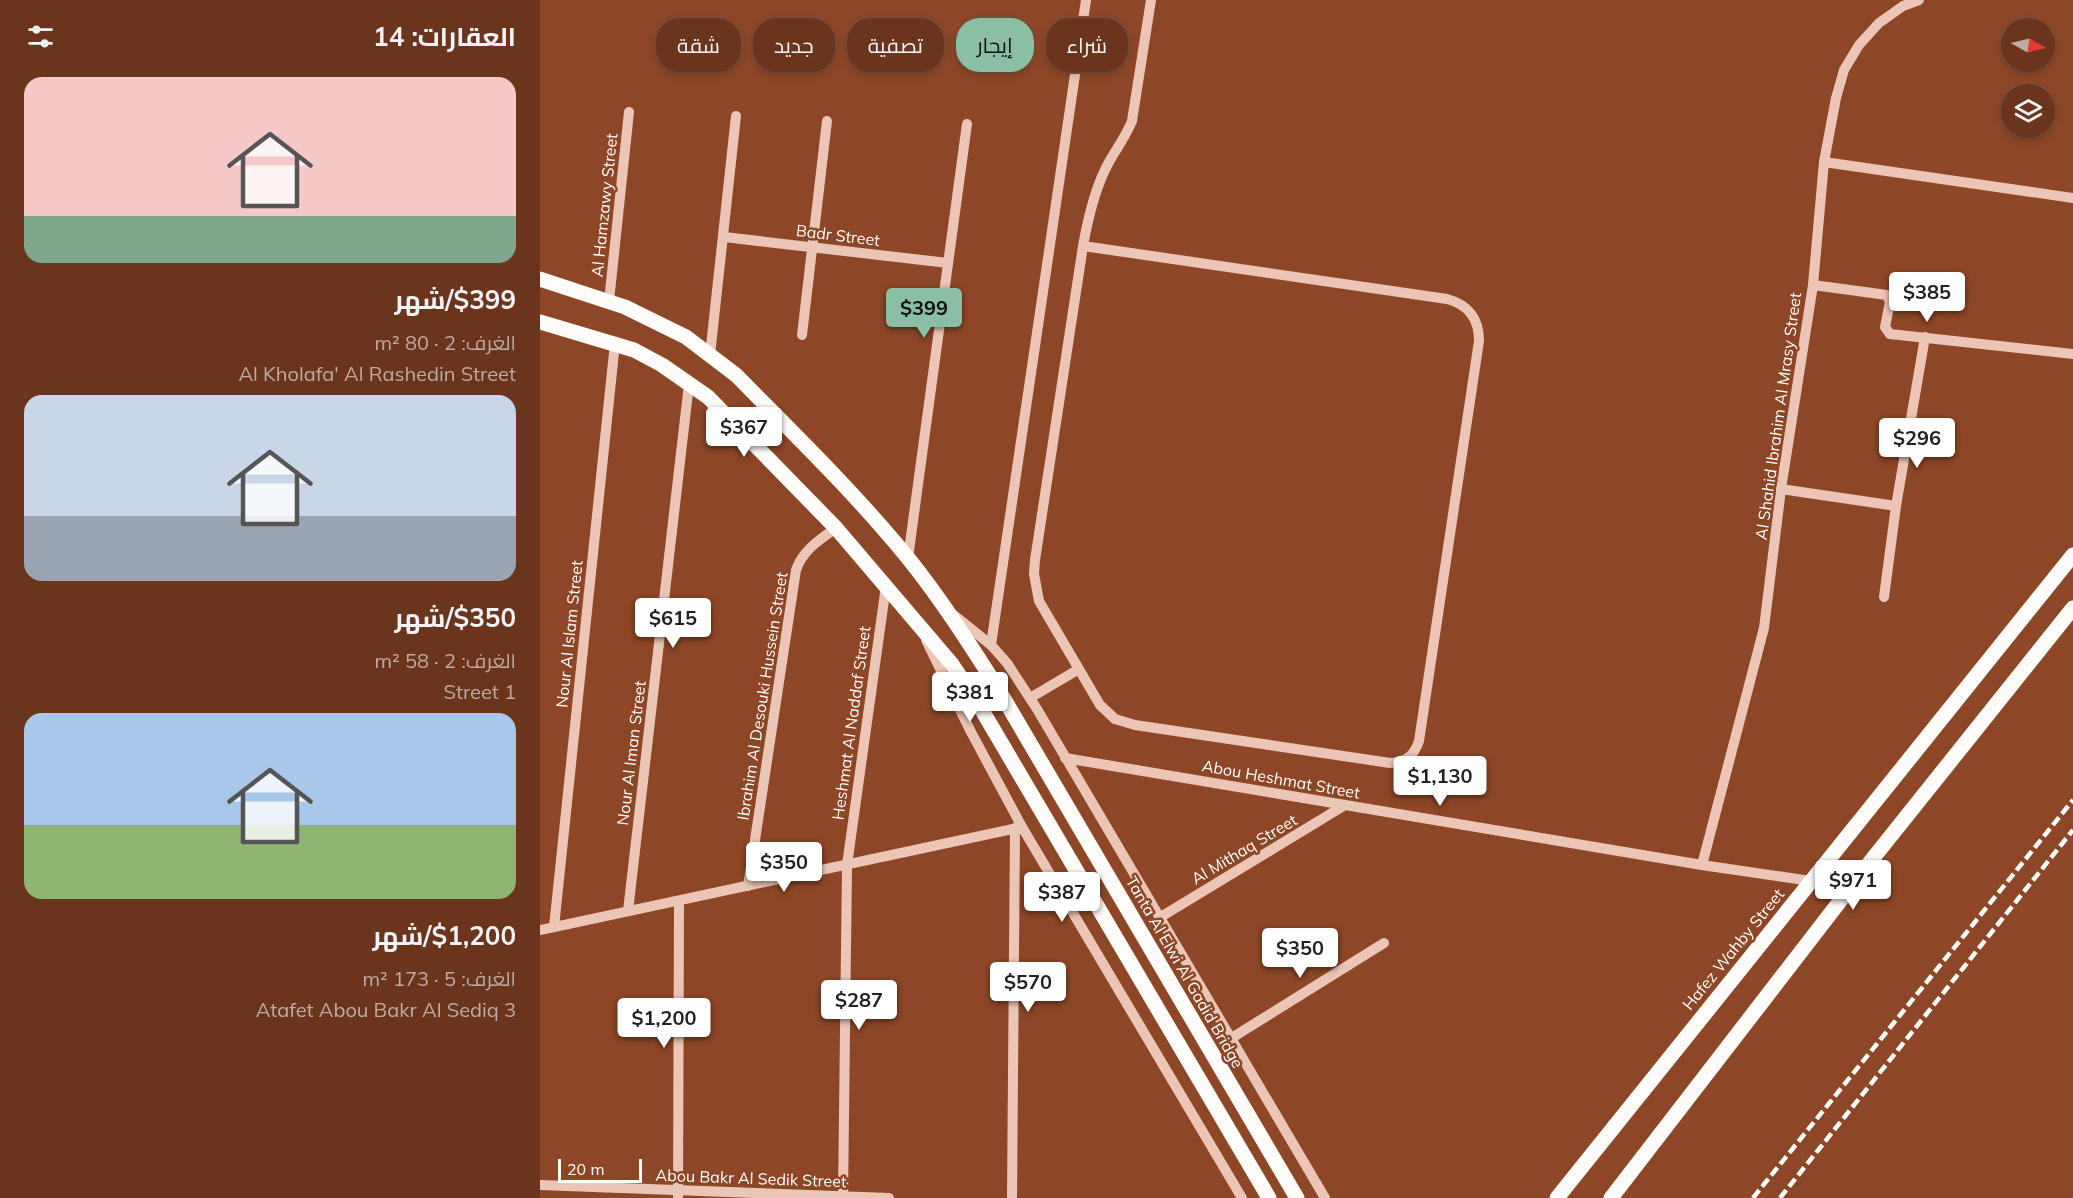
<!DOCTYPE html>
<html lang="ar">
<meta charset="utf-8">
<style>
body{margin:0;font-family:Mulish,Cairo,sans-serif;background:#724029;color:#f1f3f6;direction:rtl;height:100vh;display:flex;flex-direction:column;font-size:22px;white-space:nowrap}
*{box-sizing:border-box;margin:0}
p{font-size:20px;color:#beaba3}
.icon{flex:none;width:33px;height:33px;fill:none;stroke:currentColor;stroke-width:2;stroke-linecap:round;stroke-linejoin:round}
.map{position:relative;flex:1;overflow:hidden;direction:ltr}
.drawer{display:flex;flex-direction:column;background:#6a351c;width:540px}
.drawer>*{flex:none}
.guide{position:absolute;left:18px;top:18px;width:570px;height:54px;direction:rtl;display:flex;gap:12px}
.needle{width:39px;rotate:98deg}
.buttons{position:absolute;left:1461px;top:18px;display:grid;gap:12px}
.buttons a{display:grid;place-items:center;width:54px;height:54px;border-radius:50%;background:#6a351c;box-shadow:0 3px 9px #0003,0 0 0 2px #7d503b;font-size:30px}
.scale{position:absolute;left:18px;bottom:15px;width:84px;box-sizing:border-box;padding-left:6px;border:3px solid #fff;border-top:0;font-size:16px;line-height:21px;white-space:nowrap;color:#fff;-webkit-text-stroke:4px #8d4726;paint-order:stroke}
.price{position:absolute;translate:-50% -51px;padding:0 14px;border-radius:6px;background:#fff;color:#222;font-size:20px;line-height:39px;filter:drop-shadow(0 2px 3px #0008)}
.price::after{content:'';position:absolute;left:50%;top:36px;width:18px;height:14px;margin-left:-9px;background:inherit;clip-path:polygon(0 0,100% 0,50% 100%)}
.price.selected{background:#8abfa5;color:#111}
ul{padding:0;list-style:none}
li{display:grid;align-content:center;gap:12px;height:318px;padding:0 24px}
li span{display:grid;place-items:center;height:186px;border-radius:18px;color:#555}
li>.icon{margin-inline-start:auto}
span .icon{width:108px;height:108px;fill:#fffc;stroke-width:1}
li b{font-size:26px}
h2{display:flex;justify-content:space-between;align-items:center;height:72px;padding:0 24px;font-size:26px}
.tag{padding:0 21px;border-radius:24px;background:#6a351c;box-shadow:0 3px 9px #0003,0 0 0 2px #7d503b;font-size:21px;line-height:54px}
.tag.selected{background:#8abfa5;color:#111}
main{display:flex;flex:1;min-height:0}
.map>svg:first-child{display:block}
</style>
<main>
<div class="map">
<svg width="1533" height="1198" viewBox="0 0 1533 1198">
<rect width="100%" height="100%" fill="#8d4726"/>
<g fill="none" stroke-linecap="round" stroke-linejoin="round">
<g stroke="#ebc6b6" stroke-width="10">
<path d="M1284 162 1533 198"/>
<path d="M184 237 408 263"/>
<path d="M543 246 907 299C929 305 939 319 939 341L879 741C874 756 866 762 850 763L595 725 575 719 560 705 499 601 494 574 495 560 543 246C548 218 555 187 569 162 577 148 586 136 592 121L611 0"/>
<path d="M1273 285 1347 295 1350 302 1345 327 1350 334 1533 354"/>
<path d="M69 301 89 112"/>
<path d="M262 335 287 121"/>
<path d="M170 355 196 116"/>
<path d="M1241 489 1356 506"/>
<path d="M368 558 427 124"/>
<path d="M1344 597 1356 506 1385 337"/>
<path d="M415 616 451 645 467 663 497 709 785 1198"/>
<path d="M386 640 431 732 482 827 702 1198"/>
<path d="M451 645 546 0"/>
<path d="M490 698 539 669"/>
<path d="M525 758 1162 865 1271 881"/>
<path d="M1162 865 1224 628 1241 489 1273 285 1284 162 1296 98 1304 70 1319 45 1339 23 1363 6 1379 0"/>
<path d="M208 886 256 570C263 550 279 540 296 528"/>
<path d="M88 911 149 384"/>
<path d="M619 918 805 805"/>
<path d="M14 927 75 343"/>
<path d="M0 930 482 827"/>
<path d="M690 1039 844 943"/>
<path d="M0 1185 349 1198"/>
<path d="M138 1198 139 901"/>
<path d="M303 1198 307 865 346 586"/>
<path d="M472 1198 475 828"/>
</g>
<g stroke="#fffcfa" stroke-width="15">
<path d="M0 279 85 307 146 337 196 375C255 435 315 493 368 558 401 599 429 643 457 687L757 1198"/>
<path d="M0 322 94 350 122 365 168 397 296 528 411 663 436 700 729 1198"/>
<path d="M1017 1198 1533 555"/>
<path d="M1071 1198 1334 857 1533 608"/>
</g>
<g stroke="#fff" stroke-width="4.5" stroke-dasharray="10 4.5" stroke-linecap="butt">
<path d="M1213 1198 1533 800"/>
<path d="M1240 1198 1533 830"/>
</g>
</g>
<g text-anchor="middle" stroke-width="5" stroke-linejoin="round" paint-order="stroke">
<g font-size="16" fill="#fff" stroke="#8d4726">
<text transform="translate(64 205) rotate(-84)" y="6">Al Hamzawy Street</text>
<text transform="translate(298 235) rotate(7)" y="6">Badr Street</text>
<text transform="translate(1238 416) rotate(-82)" y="6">Al Shahid Ibrahim Al Mrasy Street</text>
<text transform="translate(29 634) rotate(-84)" y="6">Nour Al Islam Street</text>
<text transform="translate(222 696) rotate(-81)" y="6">Ibrahim Al Desouki Hussein Street</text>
<text transform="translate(311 723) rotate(-82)" y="6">Heshmat Al Naddaf Street</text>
<text transform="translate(91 753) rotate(-83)" y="6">Nour Al Iman Street</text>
<text transform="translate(741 779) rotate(10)" y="6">Abou Heshmat Street</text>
<text transform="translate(704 849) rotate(-31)" y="6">Al Mithaq Street</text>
<text transform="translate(1193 949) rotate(-51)" y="6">Hafez Wahby Street</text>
<text transform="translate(645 972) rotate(60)" y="6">Tanta Al Elwi Al Gadid Bridge</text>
<text transform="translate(211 1178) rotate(2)" y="6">Abou Bakr Al Sedik Street</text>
</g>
</g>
</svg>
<div class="buttons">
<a><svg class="needle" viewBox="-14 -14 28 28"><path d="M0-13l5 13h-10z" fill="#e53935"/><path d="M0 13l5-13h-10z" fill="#beaba3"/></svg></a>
<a><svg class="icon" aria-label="layers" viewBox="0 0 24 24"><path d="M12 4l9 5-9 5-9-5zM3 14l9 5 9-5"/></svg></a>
</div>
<div class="scale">20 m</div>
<b class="price" style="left:1387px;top:323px">$385</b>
<b class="price selected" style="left:384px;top:339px">$399</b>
<b class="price" style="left:204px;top:458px">$367</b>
<b class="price" style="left:1377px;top:469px">$296</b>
<b class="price" style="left:133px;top:649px">$615</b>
<b class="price" style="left:430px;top:723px">$381</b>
<b class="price" style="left:900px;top:807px">$1,130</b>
<b class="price" style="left:244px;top:893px">$350</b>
<b class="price" style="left:1313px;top:911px">$971</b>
<b class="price" style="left:522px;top:923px">$387</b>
<b class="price" style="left:760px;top:979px">$350</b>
<b class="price" style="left:488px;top:1013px">$570</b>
<b class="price" style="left:319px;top:1031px">$287</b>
<b class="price" style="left:124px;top:1049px">$1,200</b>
<div class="guide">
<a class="tag">شراء</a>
<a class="tag selected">إيجار</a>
<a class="tag">تصفية</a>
<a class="tag">جديد</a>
<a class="tag">شقة</a>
</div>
</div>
<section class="drawer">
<h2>العقارات: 14<svg class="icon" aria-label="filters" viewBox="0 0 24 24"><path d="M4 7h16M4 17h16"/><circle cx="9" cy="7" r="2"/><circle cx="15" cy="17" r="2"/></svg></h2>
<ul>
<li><span style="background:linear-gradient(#f6c9c9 75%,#7fa58c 0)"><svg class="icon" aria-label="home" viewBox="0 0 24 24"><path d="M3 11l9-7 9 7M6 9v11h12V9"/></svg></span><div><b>$399/شهر</b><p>الغرف: 2 · 80 m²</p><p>Al Kholafa' Al Rashedin Street</p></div></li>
<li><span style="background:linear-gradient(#c9d6e8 65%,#9aa5b1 0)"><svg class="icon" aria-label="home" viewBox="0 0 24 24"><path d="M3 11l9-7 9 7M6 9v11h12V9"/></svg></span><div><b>$350/شهر</b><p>الغرف: 2 · 58 m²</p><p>Street 1</p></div></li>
<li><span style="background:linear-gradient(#a9c7e8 60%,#8fb573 0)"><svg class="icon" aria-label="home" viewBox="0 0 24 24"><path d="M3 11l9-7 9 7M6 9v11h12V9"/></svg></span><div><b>$1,200/شهر</b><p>الغرف: 5 · 173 m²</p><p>Atafet Abou Bakr Al Sediq 3</p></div></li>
</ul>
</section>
</main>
